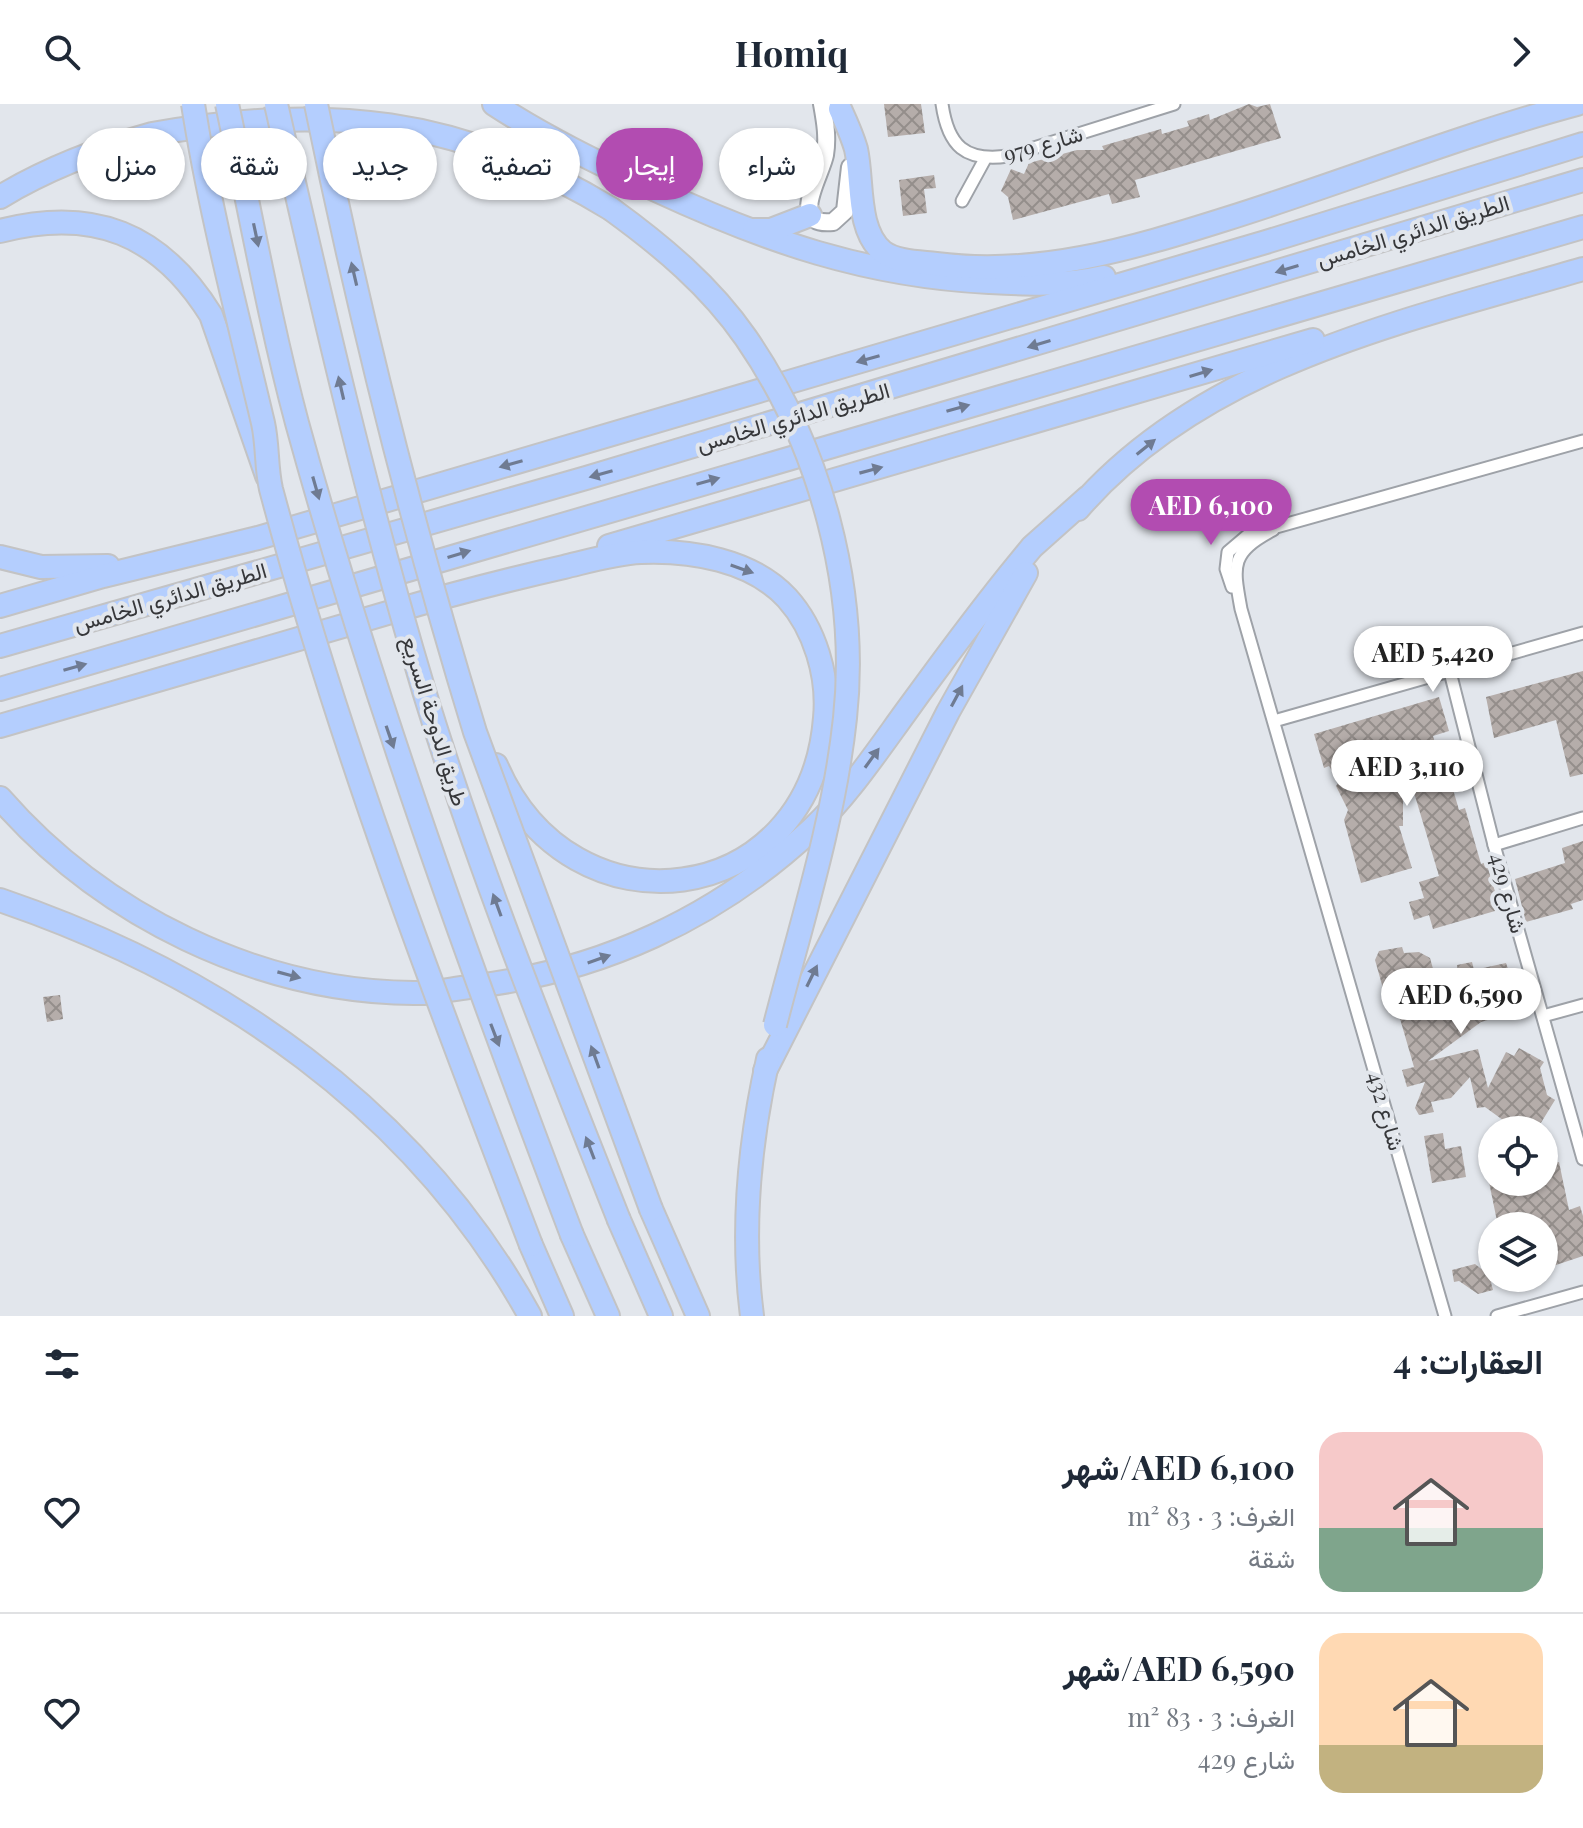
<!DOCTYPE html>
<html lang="ar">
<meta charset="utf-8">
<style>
body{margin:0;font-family:"Playfair Display",Vazirmatn,serif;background:#f6f6f7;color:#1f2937;direction:rtl;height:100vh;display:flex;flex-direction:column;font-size:30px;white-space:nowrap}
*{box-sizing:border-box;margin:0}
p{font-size:26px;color:#747a83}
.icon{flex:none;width:44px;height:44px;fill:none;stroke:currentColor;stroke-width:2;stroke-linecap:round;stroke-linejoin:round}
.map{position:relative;height:1212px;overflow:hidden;direction:ltr}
.details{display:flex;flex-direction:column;background:#fff;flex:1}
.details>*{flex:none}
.guide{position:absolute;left:24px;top:24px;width:800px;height:72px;direction:rtl;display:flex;gap:16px}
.fabs{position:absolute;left:1478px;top:1012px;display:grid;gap:16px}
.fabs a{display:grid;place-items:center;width:80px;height:80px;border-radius:50%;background:#fff;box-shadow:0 2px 6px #0004;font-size:40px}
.price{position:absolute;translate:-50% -68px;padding:0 18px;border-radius:28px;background:#fff;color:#222;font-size:26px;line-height:52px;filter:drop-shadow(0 2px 4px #0008)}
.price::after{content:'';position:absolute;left:50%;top:48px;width:24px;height:18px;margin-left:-12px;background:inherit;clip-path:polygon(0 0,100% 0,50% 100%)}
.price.on{background:#b24cb1;color:#fff}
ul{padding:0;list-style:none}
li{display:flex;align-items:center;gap:24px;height:200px;padding:0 40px}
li+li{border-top:2px solid #e0e1e3}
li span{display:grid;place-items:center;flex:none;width:224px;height:160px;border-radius:24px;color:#555}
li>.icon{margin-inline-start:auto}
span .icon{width:96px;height:96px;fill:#fffc;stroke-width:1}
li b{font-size:34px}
h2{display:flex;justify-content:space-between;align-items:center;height:96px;padding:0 40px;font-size:34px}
.pill{padding:0 28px;border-radius:36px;background:#fff;box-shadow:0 2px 6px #0004;font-size:28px;line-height:72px}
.pill.on{background:#b24cb1;color:#fff}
header{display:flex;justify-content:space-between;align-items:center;height:104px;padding:0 40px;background:#fff;font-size:36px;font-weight:700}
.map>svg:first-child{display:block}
</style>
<header><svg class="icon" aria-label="forward" viewBox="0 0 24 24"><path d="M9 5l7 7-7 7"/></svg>Homiq<svg class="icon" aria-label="search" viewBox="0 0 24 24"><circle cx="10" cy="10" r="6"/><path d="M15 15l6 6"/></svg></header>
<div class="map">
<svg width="1583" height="1212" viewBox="0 0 1583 1212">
<defs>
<pattern id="building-cross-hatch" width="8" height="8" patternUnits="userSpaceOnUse" patternTransform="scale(2)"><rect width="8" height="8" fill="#b5adaa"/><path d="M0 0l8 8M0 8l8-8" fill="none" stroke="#948e8b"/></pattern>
</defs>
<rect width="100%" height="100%" fill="#e2e6ec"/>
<g fill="url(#building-cross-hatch)">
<path d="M884 0H921L925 29 888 33Z"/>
<path d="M1249 0 1257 3 1270 0 1281 34 1135 76 1140 93 1112 100 1109 90 1013 116 1008 93 1001 87 1011 65 1024 70 1029 59 1077 46H1104L1102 42 1161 25 1162 30 1189 22 1187 17 1209 10 1210 16Z"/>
<path d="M934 71 936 84 924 85 927 109 903 112 899 76Z"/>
<path d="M1583 567V670L1570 673 1556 616 1494 634 1486 593Z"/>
<path d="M1439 593 1449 627 1433 632 1445 676 1450 675 1459 706 1465 704 1481 760 1486 758 1497 794 1492 795 1495 807 1433 825 1429 811 1414 816 1409 798 1424 794 1419 778 1439 772 1403 652V722H1399L1412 764 1361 779 1344 716 1348 706 1336 682 1339 678 1329 662 1324 664 1314 630Z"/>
<path d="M1583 737V796L1571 800 1573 805 1526 818 1515 775 1565 759 1562 744Z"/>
<path d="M1402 843 1404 849 1419 848 1430 854 1439 886 1459 876 1457 861 1472 858 1474 866 1506 859 1522 906 1481 918 1428 957 1478 945 1488 984 1506 948 1514 952 1519 944 1544 958 1540 964 1547 991 1555 996 1539 1022 1530 1017 1525 1024 1510 1014 1507 1019 1485 1003 1477 1004 1470 973 1451 994 1431 998 1434 1008 1419 1011 1415 1004 1425 978 1407 983 1402 966 1414 963 1394 894 1386 895 1375 856 1379 847Z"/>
<path d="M60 891 63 915 47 918 43 893Z"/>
<path d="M1443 1029 1445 1045 1461 1042 1466 1073 1432 1079 1424 1032Z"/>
<path d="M1559 1058 1569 1106 1580 1102 1583 1112V1152L1544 1165V1122H1498L1489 1078H1544V1061Z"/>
<path d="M1475 1160 1489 1171 1493 1186 1478 1190 1459 1177 1454 1178 1452 1166Z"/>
</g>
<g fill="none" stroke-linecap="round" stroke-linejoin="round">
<g stroke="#9ea2a8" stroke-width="15">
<g id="street">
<path d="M942 0C948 42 965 58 1008 52L1174 0"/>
<path d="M962 97 985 55"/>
<path d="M1273 426C1230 449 1233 461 1241 505L1445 1212"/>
<path d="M1232 483 1226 465 1228 448 1248 431 1583 337"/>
<path d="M1450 568 1494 741 1583 1055"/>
<path d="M1274 617 1583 529"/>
<path d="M1494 741 1583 714"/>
<path d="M1543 912 1583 901"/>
<path d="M1497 1212 1583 1188"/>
</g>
</g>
<g stroke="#9ea2a8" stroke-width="20">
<path id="secondary" d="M822 0C825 17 828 33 825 51 821 72 787 123 833 118L845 107 850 63"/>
</g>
<g stroke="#c3c3c4" stroke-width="26">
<g id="highway">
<path d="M494 0C546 34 600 60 656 86 766 137 866 172 989 178 1028 180 1065 182 1104 173"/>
<path d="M840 5C846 18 852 31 856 45 863 76 856 126 883 148 897 158 919 158 936 160 1037 173 1131 145 1226 115 1344 78 1458 32 1577 0"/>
<path d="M0 93C48 64 98 45 152 30 327 0 459 12 611 105"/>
<path d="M754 126H771L810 111"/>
<path d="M0 127C93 103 160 129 211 211L267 372"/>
<path d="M1078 405C1204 259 1406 217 1583 165"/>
<path d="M609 442 1313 236"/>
<path d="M0 453 41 463 108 462"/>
<path d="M0 502 103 472 258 434 1266 138 1583 40"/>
<path d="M0 542 586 374 1583 76"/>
<path d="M0 585 1583 123"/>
<path d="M0 622C130 584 261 546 391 508 449 491 506 476 564 463 589 457 616 449 641 448 691 446 752 456 787 494 815 525 829 572 825 614 810 806 571 837 496 661"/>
<path d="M0 694C102 811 258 888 414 889 432 890 451 885 469 883 599 868 716 815 812 725 847 692 876 649 905 609 939 562 973 516 1009 471L1032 443 1087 394"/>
<path d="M0 796C220 871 415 1004 530 1212"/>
<path d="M765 967 948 608 1026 469"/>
<path d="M651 1105 698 1212"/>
<path d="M619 1116 661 1212"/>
<path d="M572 1131 608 1212"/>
<path d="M531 1141 562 1212"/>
<path d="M752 1212C741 1126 749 1040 768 955"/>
</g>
</g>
<use href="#street" stroke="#fff" stroke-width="11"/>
<use href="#secondary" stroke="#fff" stroke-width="16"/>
<use href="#highway" stroke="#b4cefe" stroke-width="22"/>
<g stroke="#c3c3c4" stroke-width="26" stroke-linecap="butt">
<g id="highway-bridge">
<path d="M193 0C210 108 238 213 263 319 268 341 266 364 271 385 340 643 435 892 531 1141"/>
<path d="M227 0C250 106 269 214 297 319 373 595 470 863 572 1131"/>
<path d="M276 0C321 197 366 394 424 587 479 767 550 942 619 1116"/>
<path d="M316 0C359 211 412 422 475 628L651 1105"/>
<path d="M611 105C662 142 710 182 746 234 820 341 859 485 845 614 834 718 801 820 775 921"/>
</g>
</g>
<use href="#highway-bridge" stroke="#b4cefe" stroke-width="22"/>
</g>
<defs><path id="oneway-solid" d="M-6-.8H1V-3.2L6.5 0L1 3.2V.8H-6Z" transform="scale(2)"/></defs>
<g fill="#6f7b92">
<use href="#oneway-solid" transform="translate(256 131) rotate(78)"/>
<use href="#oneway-solid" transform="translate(1287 165) rotate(163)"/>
<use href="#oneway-solid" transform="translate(354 170) rotate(-103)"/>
<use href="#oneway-solid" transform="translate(1039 240) rotate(163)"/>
<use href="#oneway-solid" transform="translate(868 255) rotate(164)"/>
<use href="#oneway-solid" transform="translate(1201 269) rotate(-17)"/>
<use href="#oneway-solid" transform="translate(341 284) rotate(-103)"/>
<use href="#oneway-solid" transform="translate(958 304) rotate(-16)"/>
<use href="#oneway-solid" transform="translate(1146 343) rotate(-39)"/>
<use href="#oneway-solid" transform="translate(511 360) rotate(164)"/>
<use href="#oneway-solid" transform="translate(871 366) rotate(-15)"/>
<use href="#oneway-solid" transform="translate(601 370) rotate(164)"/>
<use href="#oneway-solid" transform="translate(708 377) rotate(-16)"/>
<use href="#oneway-solid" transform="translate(316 384) rotate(74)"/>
<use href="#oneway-solid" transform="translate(459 450) rotate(-17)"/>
<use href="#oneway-solid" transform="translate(742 465) rotate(19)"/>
<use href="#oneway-solid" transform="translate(75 563) rotate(-16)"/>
<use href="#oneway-solid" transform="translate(957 592) rotate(-62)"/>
<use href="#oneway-solid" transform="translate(390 633) rotate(71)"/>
<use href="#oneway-solid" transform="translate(872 654) rotate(-54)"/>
<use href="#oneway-solid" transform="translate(497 801) rotate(-110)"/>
<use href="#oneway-solid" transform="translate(599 855) rotate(-19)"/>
<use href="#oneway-solid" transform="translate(289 871) rotate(15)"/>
<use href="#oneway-solid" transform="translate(812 872) rotate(-64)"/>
<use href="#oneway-solid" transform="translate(495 931) rotate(69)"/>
<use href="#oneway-solid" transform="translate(595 953) rotate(-110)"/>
<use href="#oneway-solid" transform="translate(590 1044) rotate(-111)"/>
</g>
<g text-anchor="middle" stroke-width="8" stroke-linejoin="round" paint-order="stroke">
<g font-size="22" fill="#36373a" stroke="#e2e6ec">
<text transform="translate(1043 40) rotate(-16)" y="8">شارع 979</text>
<text transform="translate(1413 127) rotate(-17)" y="8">الطريق الدائري الخامس</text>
<text transform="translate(793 313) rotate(-16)" y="8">الطريق الدائري الخامس</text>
<text transform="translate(170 493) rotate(-16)" y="8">الطريق الدائري الخامس</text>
<text transform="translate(435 617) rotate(73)" y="8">طريق الدوحة السريع</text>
<text transform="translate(1508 789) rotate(74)" y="8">شارع 429</text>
<text transform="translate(1386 1007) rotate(74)" y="8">شارع 432</text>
</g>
</g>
</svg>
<div class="fabs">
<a><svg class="icon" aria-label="locate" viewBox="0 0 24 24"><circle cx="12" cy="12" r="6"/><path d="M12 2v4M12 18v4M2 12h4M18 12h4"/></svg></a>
<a><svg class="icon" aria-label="layers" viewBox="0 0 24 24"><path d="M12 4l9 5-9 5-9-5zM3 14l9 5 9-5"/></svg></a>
</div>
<b class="price on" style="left:1211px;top:443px">AED 6,100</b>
<b class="price" style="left:1433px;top:590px">AED 5,420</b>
<b class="price" style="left:1407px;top:704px">AED 3,110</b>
<b class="price" style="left:1461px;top:932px">AED 6,590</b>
<div class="guide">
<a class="pill">شراء</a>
<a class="pill on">إيجار</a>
<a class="pill">تصفية</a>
<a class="pill">جديد</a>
<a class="pill">شقة</a>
<a class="pill">منزل</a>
</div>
</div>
<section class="details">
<h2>العقارات: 4<svg class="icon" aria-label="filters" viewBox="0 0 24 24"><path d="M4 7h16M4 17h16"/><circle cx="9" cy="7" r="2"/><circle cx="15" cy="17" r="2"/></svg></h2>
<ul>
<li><span style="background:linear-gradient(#f6c9c9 60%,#7fa58c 0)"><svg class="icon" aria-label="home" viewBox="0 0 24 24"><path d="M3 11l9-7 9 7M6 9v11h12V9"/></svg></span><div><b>AED 6,100/شهر</b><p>الغرف: 3 · 83 m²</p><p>شقة</p></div><svg class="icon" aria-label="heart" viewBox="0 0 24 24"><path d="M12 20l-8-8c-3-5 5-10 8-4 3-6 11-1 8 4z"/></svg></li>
<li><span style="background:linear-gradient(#ffd9b3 70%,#c2b280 0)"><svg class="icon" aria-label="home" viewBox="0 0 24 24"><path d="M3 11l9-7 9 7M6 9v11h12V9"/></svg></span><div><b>AED 6,590/شهر</b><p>الغرف: 3 · 83 m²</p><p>شارع 429</p></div><svg class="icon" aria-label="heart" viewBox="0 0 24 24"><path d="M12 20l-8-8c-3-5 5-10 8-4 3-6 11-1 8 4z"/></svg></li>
</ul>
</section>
